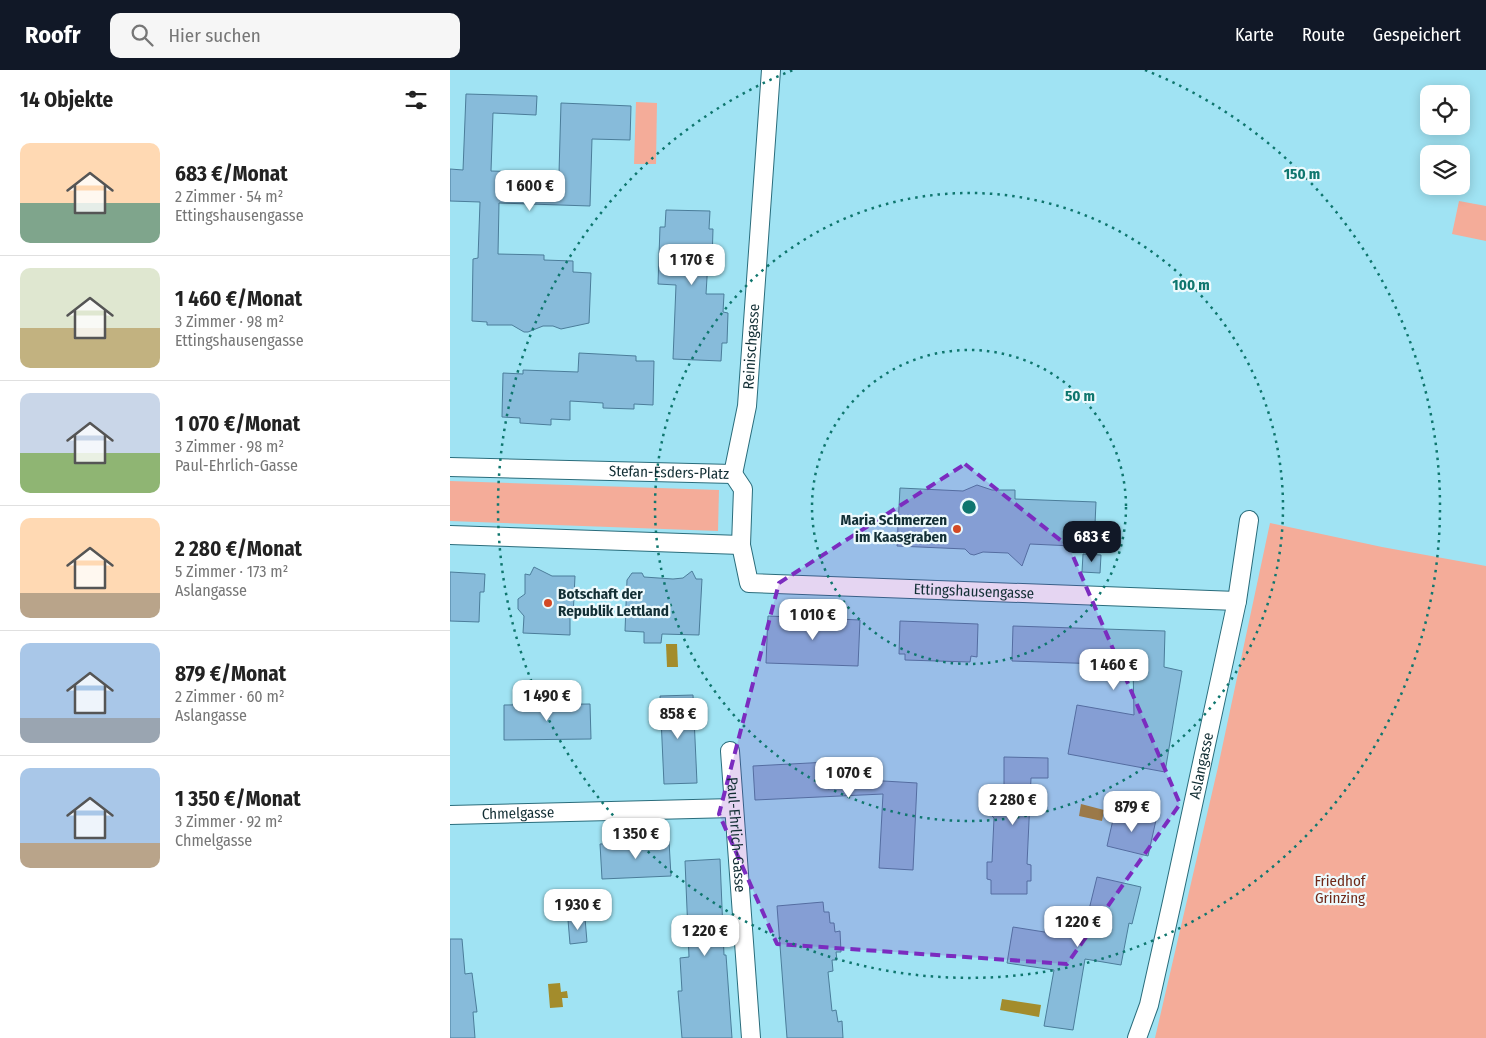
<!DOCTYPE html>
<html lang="de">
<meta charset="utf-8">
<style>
body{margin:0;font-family:"Fira Sans Condensed",sans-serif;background:#f6f6f6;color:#222;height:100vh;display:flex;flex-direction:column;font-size:19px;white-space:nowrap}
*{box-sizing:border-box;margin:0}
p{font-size:16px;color:#767676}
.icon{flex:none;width:28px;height:28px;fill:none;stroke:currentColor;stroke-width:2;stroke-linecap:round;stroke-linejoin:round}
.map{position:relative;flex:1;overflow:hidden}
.sheet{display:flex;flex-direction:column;background:#fff;width:450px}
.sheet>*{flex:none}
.fabs{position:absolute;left:970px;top:15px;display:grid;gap:10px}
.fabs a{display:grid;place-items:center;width:50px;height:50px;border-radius:10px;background:#fff;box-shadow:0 2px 12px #0003;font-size:25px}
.price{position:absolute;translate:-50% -42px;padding:0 11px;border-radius:10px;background:#fff;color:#222;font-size:16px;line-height:32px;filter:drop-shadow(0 1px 2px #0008)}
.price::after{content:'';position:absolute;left:50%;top:30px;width:15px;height:11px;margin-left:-8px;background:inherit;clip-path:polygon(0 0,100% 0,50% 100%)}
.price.on{background:#111827;color:#fff}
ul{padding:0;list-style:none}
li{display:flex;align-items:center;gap:15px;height:125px;padding:0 20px}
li+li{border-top:1px solid #e0e0e0}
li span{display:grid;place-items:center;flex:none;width:140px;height:100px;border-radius:10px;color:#555}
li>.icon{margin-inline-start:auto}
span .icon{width:60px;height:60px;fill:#fffc;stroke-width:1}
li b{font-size:21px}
h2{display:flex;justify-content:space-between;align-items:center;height:60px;padding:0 20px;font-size:21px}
header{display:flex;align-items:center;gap:30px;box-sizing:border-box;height:70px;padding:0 25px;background:#111827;color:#fff}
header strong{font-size:24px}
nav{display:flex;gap:28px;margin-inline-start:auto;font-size:18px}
.search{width:350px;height:45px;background:#f6f6f6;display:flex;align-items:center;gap:12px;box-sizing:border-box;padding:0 18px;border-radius:10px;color:#767676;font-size:19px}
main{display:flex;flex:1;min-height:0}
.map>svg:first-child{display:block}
</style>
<header>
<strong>Roofr</strong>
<div class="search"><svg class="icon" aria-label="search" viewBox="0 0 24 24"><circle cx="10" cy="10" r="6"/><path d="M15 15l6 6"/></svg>Hier suchen</div>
<nav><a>Karte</a><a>Route</a><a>Gespeichert</a></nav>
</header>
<main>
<section class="sheet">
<h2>14 Objekte<svg class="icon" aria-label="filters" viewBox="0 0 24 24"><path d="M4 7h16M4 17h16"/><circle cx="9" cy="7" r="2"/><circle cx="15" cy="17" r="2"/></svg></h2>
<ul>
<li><span style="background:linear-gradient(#ffd9b3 60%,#7fa58c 0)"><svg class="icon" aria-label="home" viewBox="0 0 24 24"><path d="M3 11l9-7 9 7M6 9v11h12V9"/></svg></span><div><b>683 €/Monat</b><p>2 Zimmer · 54 m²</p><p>Ettingshausengasse</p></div></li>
<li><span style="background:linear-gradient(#dfe7d0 60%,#c2b280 0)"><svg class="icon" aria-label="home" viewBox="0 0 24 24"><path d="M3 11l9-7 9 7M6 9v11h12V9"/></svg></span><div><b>1 460 €/Monat</b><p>3 Zimmer · 98 m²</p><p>Ettingshausengasse</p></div></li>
<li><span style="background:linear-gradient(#c9d6e8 60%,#8fb573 0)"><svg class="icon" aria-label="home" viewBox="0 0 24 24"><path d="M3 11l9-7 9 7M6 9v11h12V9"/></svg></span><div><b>1 070 €/Monat</b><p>3 Zimmer · 98 m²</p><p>Paul-Ehrlich-Gasse</p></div></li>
<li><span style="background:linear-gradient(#ffd9b3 75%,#b9a48a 0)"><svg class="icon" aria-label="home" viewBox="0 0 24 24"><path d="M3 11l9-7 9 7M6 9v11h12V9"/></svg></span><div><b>2 280 €/Monat</b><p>5 Zimmer · 173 m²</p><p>Aslangasse</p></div></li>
<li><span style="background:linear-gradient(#a9c7e8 75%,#9aa5b1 0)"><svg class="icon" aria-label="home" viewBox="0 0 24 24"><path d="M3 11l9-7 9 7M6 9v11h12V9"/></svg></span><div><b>879 €/Monat</b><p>2 Zimmer · 60 m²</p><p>Aslangasse</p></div></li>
<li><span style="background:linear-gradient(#a9c7e8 75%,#b9a48a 0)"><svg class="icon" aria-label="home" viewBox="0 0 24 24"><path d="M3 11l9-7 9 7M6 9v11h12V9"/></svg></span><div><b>1 350 €/Monat</b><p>3 Zimmer · 92 m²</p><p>Chmelgasse</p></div></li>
</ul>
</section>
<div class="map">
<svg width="1036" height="968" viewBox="0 0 1036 968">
<rect width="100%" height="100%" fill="#a0e3f3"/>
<g fill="#f4ac99">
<path d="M186 32 207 33 206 94H184Z"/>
<path d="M1009 131 1036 136V171L1002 164Z"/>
<path d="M0 411 269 420 268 461 0 451Z"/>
<path d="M820 453 932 477 1036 496V968H705L768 697Z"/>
</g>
<g fill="#a38c2c">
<path d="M216 574H227L228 597H217Z"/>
<path d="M631 734 654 740 652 751 629 746Z"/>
<path d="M110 913 111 922 117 921 118 928H112L113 937 100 938 98 914Z"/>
<path d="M552 929 591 935 589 947 550 940Z"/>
</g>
<g fill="#87bbda" stroke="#4b7d9a">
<path d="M16 24 87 26 86 45 43 43 41 101 109 103 111 33 181 36 180 70 142 69 140 136 49 133 48 184 94 185V190L123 191V202L141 203 139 253 111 259 103 256H93L78 262H74L62 255H37V252L22 251 23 189 28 188 30 132 0 131V99L13 100Z"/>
<path d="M216 140 260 141 259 159H263L262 191H258L256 224H274L273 242 278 243 277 273H272L271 291 223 289 226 215 208 214 210 157H215Z"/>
<path d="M129 283 186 286V291H204L203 335 184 334V339L153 338V333L120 331V350L101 349V355L70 353V348L52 347 53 303 73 304V300L128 302Z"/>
<path d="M527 415 542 420H565V429L646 432 644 477 580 474 572 496 558 483 533 482 524 485 520 484 515 479 447 476 450 418 513 421Z"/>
<path d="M633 484 651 485 650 503 632 502Z"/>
<path d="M84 497 102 506H125L123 547H120V565L73 563 74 546 68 539V529L75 524V504L80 505Z"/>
<path d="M242 501 246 509H252L249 565 212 564 211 573H194V562L175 561 177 510 182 503H192L194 507 223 509 233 508Z"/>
<path d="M0 502 35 504 34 522H30L29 552 0 551Z"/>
<path d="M318 546 410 550 408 596 316 593Z"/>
<path d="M450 551 528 554 527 587 521 586 520 592 455 590V584H449Z"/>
<path d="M563 556 715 561 714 597 732 601 715 702 618 684 627 635 684 645 683 595 562 591Z"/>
<path d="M243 625 247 713 214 714 210 626Z"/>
<path d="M140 634 141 669 54 670V635Z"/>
<path d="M554 687 598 688V708H581L577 794 581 795V811H577V824H541V810L537 809V792H542L544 748 539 743 540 735 545 730V718H554Z"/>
<path d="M416 690 417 710 467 713 463 800 429 798 433 724 305 730 303 696Z"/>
<path d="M665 741 706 750 698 786 657 776Z"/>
<path d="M219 771 221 806 152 809 150 774Z"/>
<path d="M270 789 274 885H276L282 968H232L228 921H232L230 888 239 887 235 791Z"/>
<path d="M647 807 691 817 682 854 679 853 671 895 635 889 623 960 594 956 604 900 557 893 563 857 632 868Z"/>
<path d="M373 832 374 842H379L380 853H384L385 862 390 861 391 882H386L387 890H382L383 901 378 902 382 941 386 940 388 952 392 951 393 968H337L327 836Z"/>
<path d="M135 848 137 872 120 874 118 850Z"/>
<path d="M0 869H12L15 904 22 903 27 942H23L25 968H0Z"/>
</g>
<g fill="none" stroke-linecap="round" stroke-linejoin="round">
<g stroke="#2a6d7c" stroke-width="20">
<g id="minor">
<path id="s1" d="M0 397 283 404"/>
<path id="s2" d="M283 404 293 419 291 475 299 513 787 531"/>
<path id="s3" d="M283 404 297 336 321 0"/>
<path d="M0 465 291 475"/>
<path id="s4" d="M280 681 301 968"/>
<path id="s5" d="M0 745 284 738"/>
<path id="s6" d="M687 968 699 935 722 832 787 531 799 450"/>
</g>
</g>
<use href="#minor" stroke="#fff" stroke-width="18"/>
</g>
<path fill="#7b2cbf" fill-opacity="0.2" stroke="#7b2cbf" stroke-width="4" stroke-dasharray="10 6" stroke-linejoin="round" d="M515 394 619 477 730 734 617 894 327 874 269 744 329 513Z"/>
<g fill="none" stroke="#0f766e" stroke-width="2.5" stroke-dasharray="2.5 5">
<circle cx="519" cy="437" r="157"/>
<circle cx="519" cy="437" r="314"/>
<path d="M695 0A471 471 0 1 1 343 0"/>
</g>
<g fill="#d34925" stroke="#edfafd" stroke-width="2">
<circle cx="507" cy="459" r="5"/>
<circle cx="98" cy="533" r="5"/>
</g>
<g text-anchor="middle" stroke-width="4.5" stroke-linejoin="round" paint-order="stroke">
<g font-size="15" fill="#132f35" stroke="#edfafd">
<text dy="5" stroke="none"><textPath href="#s3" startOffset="129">Reinischgasse</textPath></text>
<text dy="5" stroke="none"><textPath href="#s1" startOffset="219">Stefan-Esders-Platz</textPath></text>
<text dy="5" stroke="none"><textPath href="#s2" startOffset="338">Ettingshausengasse</textPath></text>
<text dy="5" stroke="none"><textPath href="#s6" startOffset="280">Aslangasse</textPath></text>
<text dy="5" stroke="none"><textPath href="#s5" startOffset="68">Chmelgasse</textPath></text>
<text dy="5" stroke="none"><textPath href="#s4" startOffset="84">Paul-Ehrlich-Gasse</textPath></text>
</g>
<g font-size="15" font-weight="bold" fill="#132f35" stroke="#edfafd" text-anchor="end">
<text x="497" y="455">Maria Schmerzen<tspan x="497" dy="17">im Kaasgraben</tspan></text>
<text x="108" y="529" text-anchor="start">Botschaft der<tspan x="108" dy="17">Republik Lettland</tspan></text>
</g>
<g font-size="15" fill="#702918" stroke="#edfafd">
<text x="890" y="816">Friedhof<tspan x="890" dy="17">Grinzing</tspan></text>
</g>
</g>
<circle cx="519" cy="437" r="8" fill="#0f766e" stroke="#edfafd" stroke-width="2.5"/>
<g font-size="15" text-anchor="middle" font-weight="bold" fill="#0f766e" stroke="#edfafd" stroke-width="4.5" stroke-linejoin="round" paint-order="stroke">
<text x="852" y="109">150 m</text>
<text x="741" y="220">100 m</text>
<text x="630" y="331">50 m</text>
</g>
</svg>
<div class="fabs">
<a><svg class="icon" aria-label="locate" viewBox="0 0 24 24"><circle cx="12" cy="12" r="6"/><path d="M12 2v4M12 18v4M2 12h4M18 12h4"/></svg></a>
<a><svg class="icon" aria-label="layers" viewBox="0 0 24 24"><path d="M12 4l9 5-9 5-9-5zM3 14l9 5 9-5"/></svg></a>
</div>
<b class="price" style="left:80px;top:142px">1 600 €</b>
<b class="price" style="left:242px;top:216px">1 170 €</b>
<b class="price on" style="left:642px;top:493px">683 €</b>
<b class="price" style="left:363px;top:571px">1 010 €</b>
<b class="price" style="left:664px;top:621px">1 460 €</b>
<b class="price" style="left:97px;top:652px">1 490 €</b>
<b class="price" style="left:228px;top:670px">858 €</b>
<b class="price" style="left:399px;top:729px">1 070 €</b>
<b class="price" style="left:563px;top:756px">2 280 €</b>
<b class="price" style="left:682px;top:763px">879 €</b>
<b class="price" style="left:186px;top:790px">1 350 €</b>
<b class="price" style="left:128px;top:861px">1 930 €</b>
<b class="price" style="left:628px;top:878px">1 220 €</b>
<b class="price" style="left:255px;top:887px">1 220 €</b>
</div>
</main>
